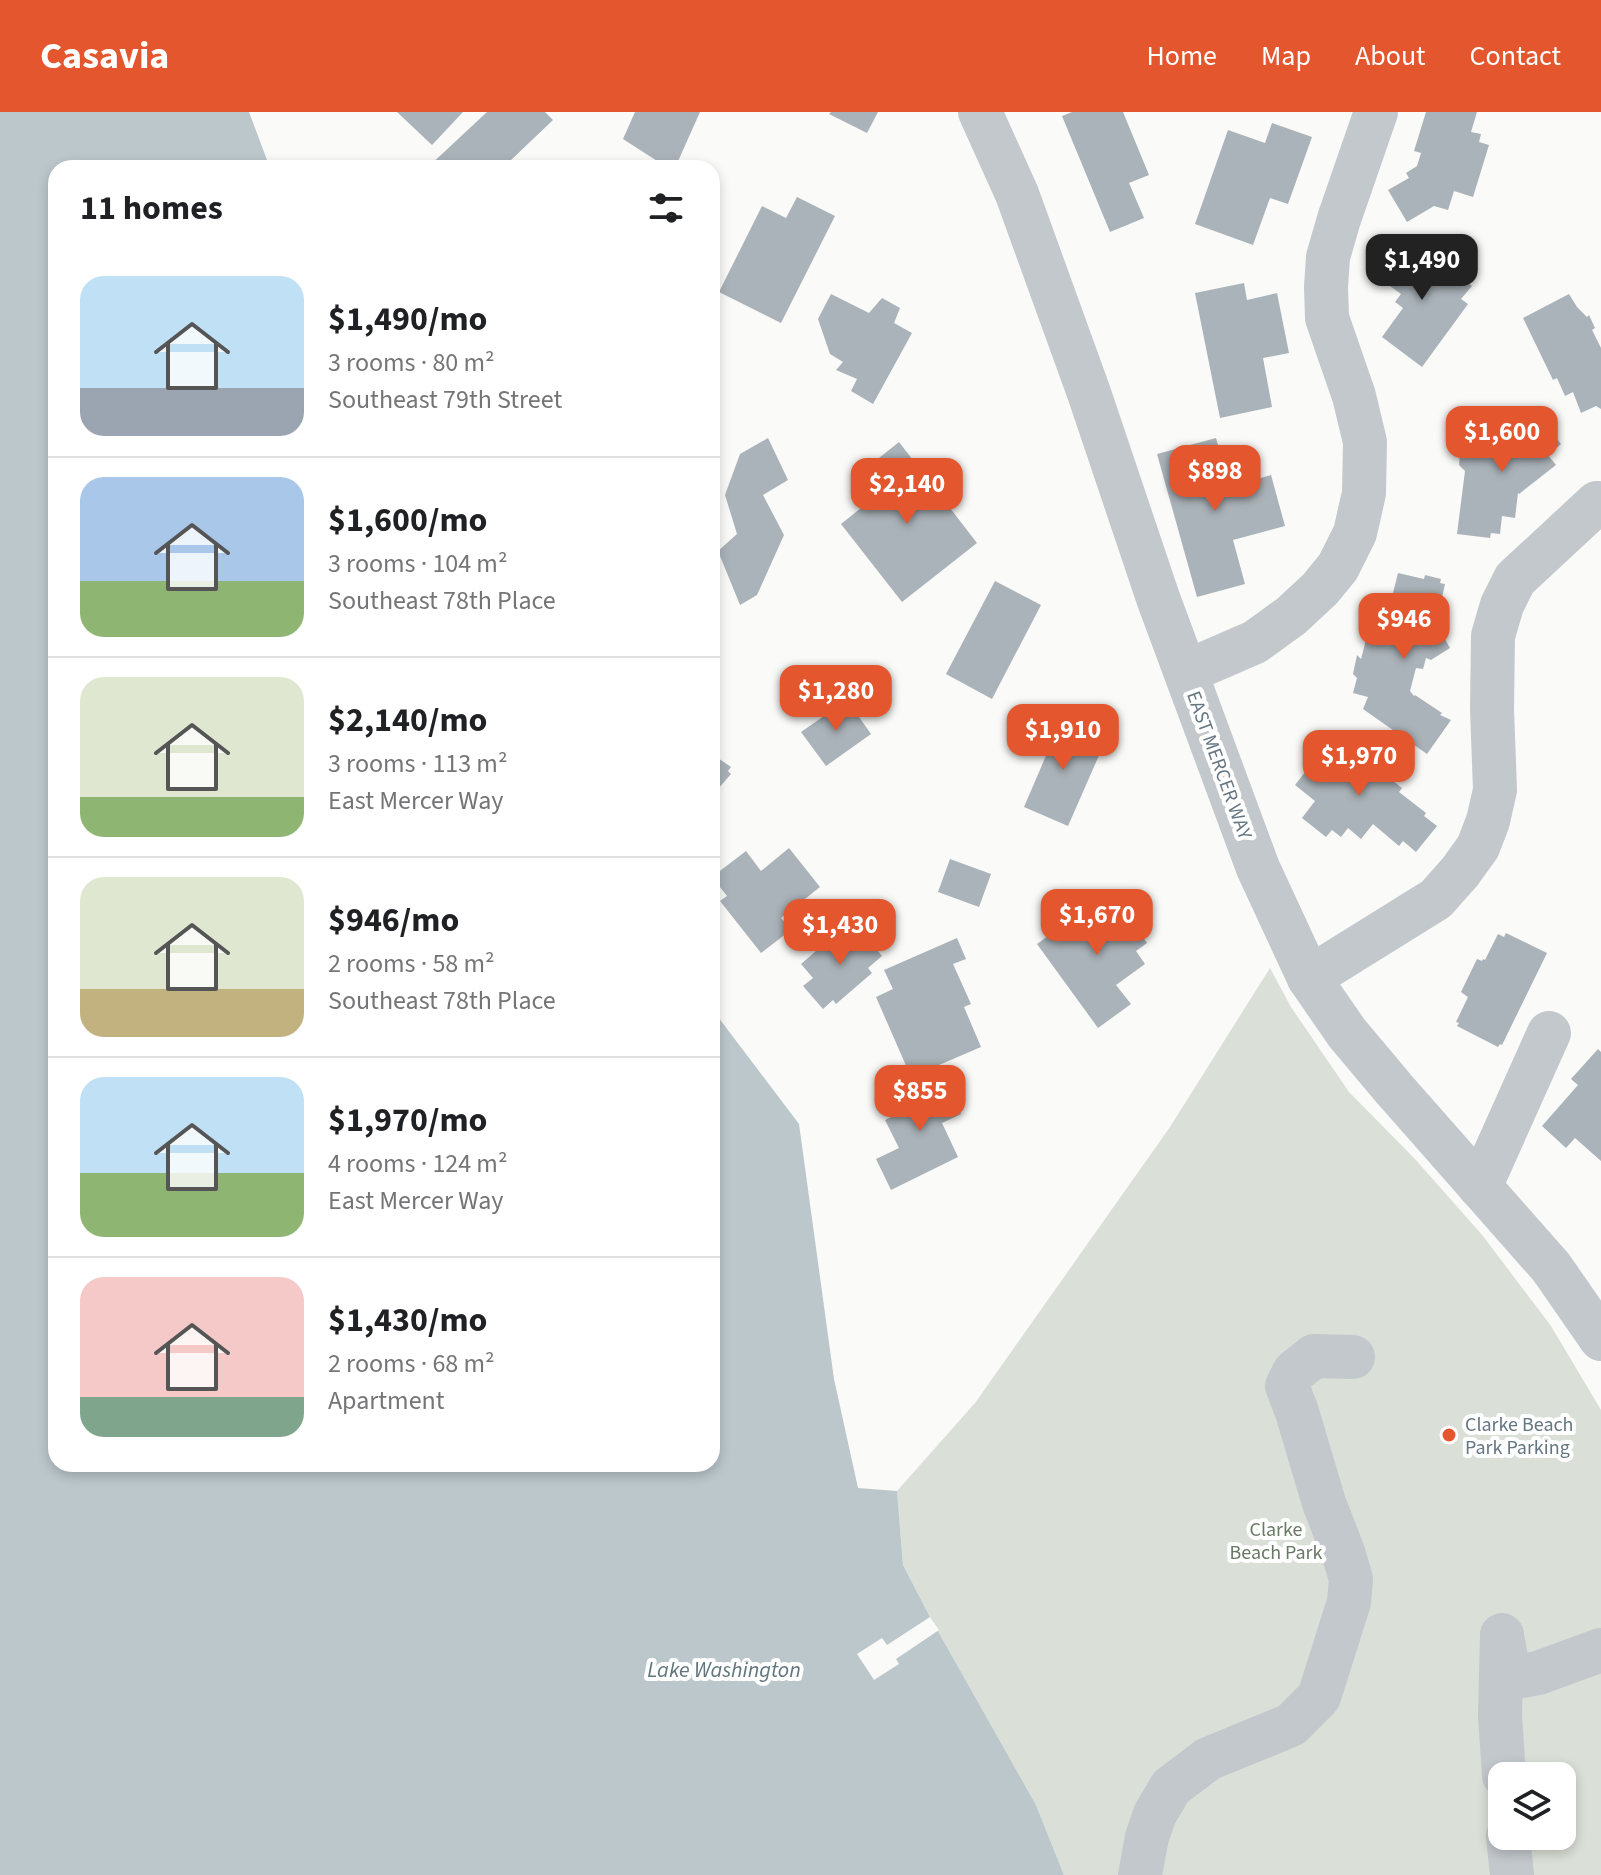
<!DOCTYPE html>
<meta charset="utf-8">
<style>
body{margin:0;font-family:"Source Sans 3",sans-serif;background:#f2f2f2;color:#202124;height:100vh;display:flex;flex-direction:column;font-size:30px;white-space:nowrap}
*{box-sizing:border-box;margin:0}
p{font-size:26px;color:#757577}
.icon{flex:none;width:44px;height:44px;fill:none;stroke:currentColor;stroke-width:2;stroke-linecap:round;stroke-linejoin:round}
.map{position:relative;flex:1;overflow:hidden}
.panel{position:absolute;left:48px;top:48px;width:672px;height:1312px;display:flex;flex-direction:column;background:#fff;border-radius:24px;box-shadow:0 4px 12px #0003}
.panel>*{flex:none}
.fabs{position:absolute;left:1488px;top:1650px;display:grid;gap:16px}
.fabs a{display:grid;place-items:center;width:88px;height:88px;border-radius:16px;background:#fff;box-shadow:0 4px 12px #0003;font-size:40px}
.price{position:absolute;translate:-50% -68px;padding:0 18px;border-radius:16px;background:#e4572e;color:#fff;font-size:26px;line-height:52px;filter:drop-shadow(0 2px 4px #0008)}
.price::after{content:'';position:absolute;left:50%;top:48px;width:24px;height:18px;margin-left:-12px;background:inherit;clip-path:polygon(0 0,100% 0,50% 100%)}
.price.selected{background:#222;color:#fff}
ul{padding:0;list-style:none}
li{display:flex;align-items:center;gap:24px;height:200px;padding:0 32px}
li+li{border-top:2px solid #e0e0e0}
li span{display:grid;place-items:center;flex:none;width:224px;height:160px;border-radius:24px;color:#555}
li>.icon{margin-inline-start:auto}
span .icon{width:96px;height:96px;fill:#fffc;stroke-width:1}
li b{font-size:34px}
h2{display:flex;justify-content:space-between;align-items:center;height:96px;padding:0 32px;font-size:34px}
header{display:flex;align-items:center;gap:48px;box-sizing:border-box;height:112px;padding:0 40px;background:#e4572e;color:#fff}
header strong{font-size:38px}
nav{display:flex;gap:44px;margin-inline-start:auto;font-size:28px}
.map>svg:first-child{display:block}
</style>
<header>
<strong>Casavia</strong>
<nav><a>Home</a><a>Map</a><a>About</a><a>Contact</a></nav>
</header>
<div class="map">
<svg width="1601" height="1763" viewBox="0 0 1601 1763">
<rect width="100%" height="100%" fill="#fafaf8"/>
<path fill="#dadfd7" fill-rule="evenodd" d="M1270 856 1291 895 1349 980 1415 1047 1483 1124 1551 1214 1601 1298V1763H1064L1036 1693 930 1505 903 1453 897 1379 975 1291 1170 1015ZM1502 1664H1562V1724H1502Z"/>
<path fill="#bbc7cb" d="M0 0H249L270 56H56V1352H712V897L799 1012 834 1267 858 1376 897 1379 903 1453 930 1505 1036 1693 1064 1763H0Z"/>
<path fill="#fafaf8" d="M930 1505 939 1518 896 1547 899 1552 874 1568 857 1542 882 1526 887 1533Z"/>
<g fill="#aab3b9">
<path d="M397 0H463L432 33Z"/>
<path d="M487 0H545L553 8 510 49 516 56H427Z"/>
<path d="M635 0H700L675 56H668L623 27Z"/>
<path d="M831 0H878L867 21 829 2Z"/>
<path d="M1072 0H1123L1149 63 1129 71 1144 106 1110 120 1062 4Z"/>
<path d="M1426 0H1477L1471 20 1481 22 1479 30 1489 33 1473 85 1454 79 1448 98 1434 94 1407 110 1388 78 1409 66 1406 61 1417 54 1421 41 1414 39Z"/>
<path d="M1272 11 1312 25 1288 92 1270 86 1253 133 1195 112 1228 18 1265 31Z"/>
<path d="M797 85 835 104 781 211 719 180 762 94 786 106Z"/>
<path d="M1415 132 1472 174 1461 187 1468 192 1422 255 1382 225 1403 196 1395 190 1401 182 1372 161 1390 137 1404 147Z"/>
<path d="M1244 171 1247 188 1277 181 1289 241 1263 246 1272 295 1220 306 1195 181Z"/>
<path d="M831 182 869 201 882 186 900 196 894 211 912 221 873 292 851 279 857 267 836 258 843 250 830 242 818 207Z"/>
<path d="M1569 182 1577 195 1587 205 1589 203 1595 216 1592 218 1601 236V297L1596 294 1581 301 1573 280 1565 284 1557 266 1553 268 1523 206Z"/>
<path d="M1535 300 1561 332 1548 343 1556 353 1519 382 1518 381 1515 406 1502 404 1500 422 1491 421 1490 426 1457 422 1465 359 1459 353 1460 342 1489 318 1508 321Z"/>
<path d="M768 326 788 368 763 383 784 423 757 483 740 493 718 439 737 422 725 383 740 342Z"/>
<path d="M1216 326 1230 375 1271 363 1285 414 1233 428 1245 472 1197 485 1157 342Z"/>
<path d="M899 330 977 431 902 490 841 412 881 380 864 358Z"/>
<path d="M1398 461 1424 467 1425 463 1441 467 1440 471 1445 472 1434 521 1442 522 1450 536 1431 548 1426 546 1423 557 1416 556 1410 579 1414 584 1415 583 1442 601 1440 603 1451 608 1427 642 1363 597 1368 585 1353 581 1357 566 1353 562 1357 543 1361 547 1367 524 1373 525 1376 510 1378 511 1384 484 1392 485Z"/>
<path d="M995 469 1041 493 992 587 946 562Z"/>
<path d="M847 588 871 622 826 654 801 620Z"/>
<path d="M1048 607 1104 632 1068 714 1024 695 1048 639 1037 634Z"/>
<path d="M1329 622 1356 644 1359 641 1377 656 1374 659 1382 665 1384 662 1402 676 1399 680 1426 701 1424 704 1437 714 1416 740 1403 729 1399 734 1373 712 1361 727 1348 716 1341 725 1332 718 1326 725 1302 706 1315 689 1295 673 1312 651 1308 648Z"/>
<path d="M712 642 731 655 728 659 731 662 712 684Z"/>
<path d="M789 736 820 775 781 806 791 818 761 841 720 789 727 784 712 765 746 739 761 759Z"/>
<path d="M950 747 991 762 979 795 938 780Z"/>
<path d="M1110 779 1147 831 1136 839 1145 852 1116 873 1131 892 1098 916 1037 832Z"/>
<path d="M855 813 882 844 868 856 872 861 836 892 833 888 823 897 803 874 813 866 801 852 837 821 841 826Z"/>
<path d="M1506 821 1547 841 1502 933 1500 932 1498 935 1457 914 1459 911 1456 910 1468 885 1461 880 1477 847 1482 849 1483 847 1485 848 1498 822 1504 825Z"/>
<path d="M957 826 966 847 953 852 971 892 964 895 981 935 911 965 876 885 893 877 884 858Z"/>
<path d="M1598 937 1601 940V1049L1575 1026 1566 1036 1542 1014 1578 973 1571 967Z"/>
<path d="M941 961 961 1002 942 1011 958 1045 891 1078 876 1047 899 1036 885 1008 909 996 901 980Z"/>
</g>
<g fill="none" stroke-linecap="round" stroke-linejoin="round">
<g stroke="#c3c8cc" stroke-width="44">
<path d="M980 0 1017 82 1089 281 1158 486 1258 756 1309 866 1347 921 1394 977 1551 1155 1601 1227"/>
<path d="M1186 560 1255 530 1291 504 1320 477 1338 455 1355 421 1364 381 1365 330 1354 284 1327 206 1326 175 1328 145 1339 107 1376 0"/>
<path d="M1309 866 1436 787 1460 760 1478 735 1488 709 1495 678 1492 597 1493 524 1502 493 1515 467 1597 391"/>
<path d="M1480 1075 1549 921"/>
<path d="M1502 1523 1500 1604 1504 1664"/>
<path d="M1502 1524 1508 1556 1516 1565 1538 1561 1601 1538"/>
<path d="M1508 1724 1512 1763"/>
<path d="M1140 1763 1147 1725 1155 1702 1171 1675 1208 1647 1291 1613 1319 1585 1349 1490 1351 1467 1343 1440 1324 1391 1297 1300 1287 1274 1294 1260 1314 1244 1353 1245"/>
</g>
</g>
<circle fill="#e4572e" stroke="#fff" stroke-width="3" cx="1449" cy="1323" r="8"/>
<g text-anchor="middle" stroke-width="8" stroke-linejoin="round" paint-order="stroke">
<g font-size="20" fill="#657683" stroke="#fff">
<text transform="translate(1220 653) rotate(70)" y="7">EAST MERCER WAY</text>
</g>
<g font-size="20" fill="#657683" stroke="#fff" text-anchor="start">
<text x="1465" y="1319">Clarke Beach<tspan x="1465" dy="23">Park Parking</tspan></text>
</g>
<g font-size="20" fill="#687a64" stroke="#fff">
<text x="1276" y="1424">Clarke<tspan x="1276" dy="23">Beach Park</tspan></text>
</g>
<g font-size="22" font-style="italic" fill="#60757c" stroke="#fff">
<text x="724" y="1565">Lake Washington</text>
</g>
</g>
</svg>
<div class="fabs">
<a><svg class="icon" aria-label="layers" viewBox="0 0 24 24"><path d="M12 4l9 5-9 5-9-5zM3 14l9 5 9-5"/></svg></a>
</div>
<b class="price selected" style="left:1422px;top:190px">$1,490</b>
<b class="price" style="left:1502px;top:362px">$1,600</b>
<b class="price" style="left:1215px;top:401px">$898</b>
<b class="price" style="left:907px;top:414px">$2,140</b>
<b class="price" style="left:1404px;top:549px">$946</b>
<b class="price" style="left:836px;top:621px">$1,280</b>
<b class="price" style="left:1063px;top:660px">$1,910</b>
<b class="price" style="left:1359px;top:686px">$1,970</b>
<b class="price" style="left:1097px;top:845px">$1,670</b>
<b class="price" style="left:840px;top:855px">$1,430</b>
<b class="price" style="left:920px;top:1021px">$855</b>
<section class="panel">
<h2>11 homes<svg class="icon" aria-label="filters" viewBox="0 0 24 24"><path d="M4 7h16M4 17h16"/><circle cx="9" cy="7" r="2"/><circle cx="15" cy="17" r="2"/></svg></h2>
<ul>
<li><span style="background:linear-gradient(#bfe0f5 70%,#9aa5b1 0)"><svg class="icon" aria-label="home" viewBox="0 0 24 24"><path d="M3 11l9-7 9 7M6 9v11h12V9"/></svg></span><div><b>$1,490/mo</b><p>3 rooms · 80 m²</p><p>Southeast 79th Street</p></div></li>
<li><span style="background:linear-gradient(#a9c7e8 65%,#8fb573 0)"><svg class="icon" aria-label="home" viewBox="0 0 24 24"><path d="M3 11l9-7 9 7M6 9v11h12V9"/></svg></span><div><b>$1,600/mo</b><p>3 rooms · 104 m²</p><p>Southeast 78th Place</p></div></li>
<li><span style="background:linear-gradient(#dfe7d0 75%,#8fb573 0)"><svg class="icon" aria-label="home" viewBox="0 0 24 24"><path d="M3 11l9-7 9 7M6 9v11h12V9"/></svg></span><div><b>$2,140/mo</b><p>3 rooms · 113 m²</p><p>East Mercer Way</p></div></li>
<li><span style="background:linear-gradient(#dfe7d0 70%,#c2b280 0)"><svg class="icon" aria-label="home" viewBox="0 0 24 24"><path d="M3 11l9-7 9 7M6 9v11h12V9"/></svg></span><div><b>$946/mo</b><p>2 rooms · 58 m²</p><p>Southeast 78th Place</p></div></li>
<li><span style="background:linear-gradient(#bfe0f5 60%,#8fb573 0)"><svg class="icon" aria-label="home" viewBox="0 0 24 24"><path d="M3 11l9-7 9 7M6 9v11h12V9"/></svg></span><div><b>$1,970/mo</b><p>4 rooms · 124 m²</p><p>East Mercer Way</p></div></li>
<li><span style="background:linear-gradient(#f6c9c9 75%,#7fa58c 0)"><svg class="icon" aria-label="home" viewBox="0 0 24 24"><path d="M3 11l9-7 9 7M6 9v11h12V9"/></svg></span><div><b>$1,430/mo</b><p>2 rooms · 68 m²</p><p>Apartment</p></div></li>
</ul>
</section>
</div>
